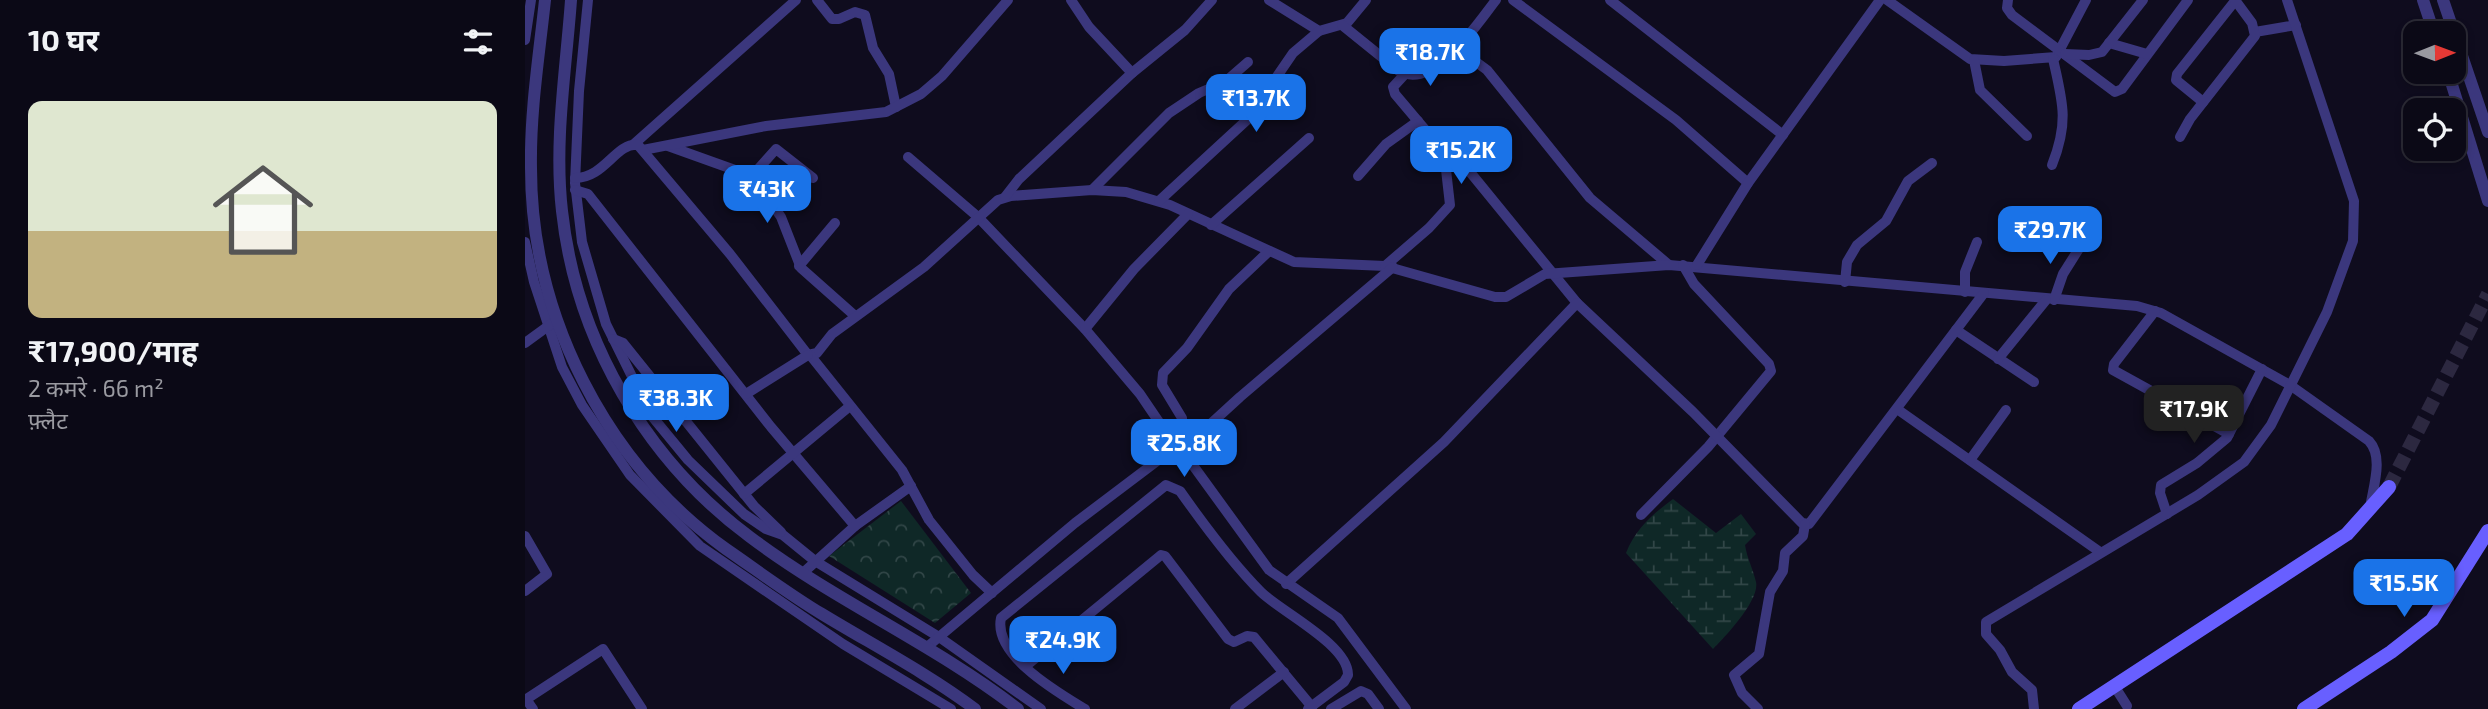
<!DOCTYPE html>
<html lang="hi">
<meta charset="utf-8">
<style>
body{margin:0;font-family:"Exo 2","Noto Sans Devanagari",sans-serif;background:#14121f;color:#f1f3f6;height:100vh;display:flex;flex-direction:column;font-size:26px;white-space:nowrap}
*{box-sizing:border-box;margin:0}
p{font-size:23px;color:#9a9aa1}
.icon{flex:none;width:38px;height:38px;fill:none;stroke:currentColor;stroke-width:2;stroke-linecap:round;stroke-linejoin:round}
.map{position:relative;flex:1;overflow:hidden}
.side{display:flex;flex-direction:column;background:#0b0916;width:525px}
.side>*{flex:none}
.needle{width:46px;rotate:89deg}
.buttons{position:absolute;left:1878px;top:21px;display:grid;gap:14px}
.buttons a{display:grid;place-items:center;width:63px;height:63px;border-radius:14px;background:#0b0916;box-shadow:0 4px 10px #0003,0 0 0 2px #2b2a35;font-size:35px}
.price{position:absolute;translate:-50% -60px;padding:0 16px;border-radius:14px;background:#1a73e8;color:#fff;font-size:23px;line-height:46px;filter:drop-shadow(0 2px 4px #0008)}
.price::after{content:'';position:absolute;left:50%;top:42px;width:21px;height:16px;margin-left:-10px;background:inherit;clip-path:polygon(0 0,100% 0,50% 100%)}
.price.on{background:#222;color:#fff}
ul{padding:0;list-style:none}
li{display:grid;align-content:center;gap:14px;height:371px;padding:0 28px}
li+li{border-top:2px solid #2b2a35}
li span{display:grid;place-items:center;height:217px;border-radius:14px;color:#555}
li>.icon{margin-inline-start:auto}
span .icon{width:126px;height:126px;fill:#fffc;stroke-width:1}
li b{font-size:30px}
h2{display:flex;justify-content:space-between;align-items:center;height:84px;padding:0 28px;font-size:30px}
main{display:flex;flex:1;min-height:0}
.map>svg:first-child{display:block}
</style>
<main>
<section class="side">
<h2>10 घर<svg class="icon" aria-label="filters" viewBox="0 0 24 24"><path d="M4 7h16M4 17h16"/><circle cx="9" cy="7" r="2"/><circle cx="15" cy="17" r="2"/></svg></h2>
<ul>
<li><span style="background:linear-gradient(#dfe7d0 60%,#c2b280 0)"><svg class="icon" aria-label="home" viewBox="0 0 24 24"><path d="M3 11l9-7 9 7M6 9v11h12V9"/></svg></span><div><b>₹17,900/माह</b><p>2 कमरे · 66 m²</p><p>फ़्लैट</p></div></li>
</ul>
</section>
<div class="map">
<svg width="1963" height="709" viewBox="0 0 1963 709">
<defs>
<pattern id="forest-crowns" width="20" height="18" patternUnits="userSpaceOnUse" patternTransform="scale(1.75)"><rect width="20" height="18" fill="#0f2827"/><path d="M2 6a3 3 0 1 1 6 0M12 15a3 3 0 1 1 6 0" fill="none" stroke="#314647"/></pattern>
<pattern id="wetland-marsh" width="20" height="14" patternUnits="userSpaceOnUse" patternTransform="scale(1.75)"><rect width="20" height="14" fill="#0f2827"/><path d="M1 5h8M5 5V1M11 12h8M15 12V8" fill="none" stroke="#314647"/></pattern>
</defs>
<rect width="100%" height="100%" fill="#0f0c1e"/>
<path fill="url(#forest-crowns)" d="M376 501 446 593 410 623 304 556Z"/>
<path fill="url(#wetland-marsh)" d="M1148 499 1191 533 1216 514 1231 534 1220 545C1222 558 1228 569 1231 582 1235 600 1200 637 1188 649L1101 553C1111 528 1128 514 1148 499Z"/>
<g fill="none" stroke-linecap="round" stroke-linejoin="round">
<path stroke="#2c2840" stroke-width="14" stroke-dasharray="14 7" stroke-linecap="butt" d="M1864 487 1963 294"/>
<g stroke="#3b377d" stroke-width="10">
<path d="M63 0 54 91 50 183 57 242 81 324 126 415 163 460 219 514 241 529 258 535 290 561 414 637 516 709"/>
<path d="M292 0 307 19H314L330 12 340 15 348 48 364 74 371 107"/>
<path d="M546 0 564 27 607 73"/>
<path d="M744 0 794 31 822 23 841 0"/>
<path d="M988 0 1151 120 1223 183"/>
<path d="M1085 0 1258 135"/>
<path d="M1362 0 1445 59 1479 61 1531 57 1561 0"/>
<path d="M1483 0 1482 8 1487 15 1590 92 1597 89 1663 0"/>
<path d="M817 25 874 71C909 91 952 24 971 0"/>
<path d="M1730 32 1771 25"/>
<path d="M0 40 6 0"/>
<path d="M1584 43 1622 54"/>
<path d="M932 48 962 70 1065 198 1144 265"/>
<path d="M1540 54 1564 55 1577 52 1618 0"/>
<path d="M1449 60 1455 90 1502 136"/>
<path d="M880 74 868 87 870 94 919 152 936 161 1052 303"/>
<path d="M1678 102 1651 80 1652 74 1710 1"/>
<path d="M1655 137 1665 119 1730 36 1727 23 1710 0"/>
<path d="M109 144 271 0"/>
<path d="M143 146 210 170 231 181 256 217 276 268 329 315"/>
<path d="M118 150 241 126 361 112 396 94 417 76 483 0"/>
<path d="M383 157 453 217 560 329 615 394 653 450"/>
<path d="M1527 165C1544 122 1538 103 1528 59"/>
<path d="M833 176 861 144 893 121"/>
<path d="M226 177 251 149 288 178"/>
<path d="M50 178C80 178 91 142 113 145L205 254 283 355 292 353 307 334 399 267 473 200 486 196 567 190 601 192 645 205 769 262 860 266 970 297H981L1020 274 1144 265 1612 306 1636 313 1765 385 1844 441C1859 457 1848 487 1845 508"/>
<path d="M50 190 63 194 246 427 330 526"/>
<path d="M567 190 644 113 674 93 700 82 723 62"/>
<path d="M480 197 494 179 607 73 660 30 687 0"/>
<path d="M634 201 723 119 768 53 794 31"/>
<path d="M686 225 784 138"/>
<path d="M0 242 9 282 37 367 57 405 105 475 175 546 318 644 426 709"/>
<path d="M1172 265 1223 183 1355 0"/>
<path d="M274 266 310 223"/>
<path d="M860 266 904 228 925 205 919 152"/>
<path d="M1320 282 1322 262 1332 245 1361 221 1383 181 1407 163"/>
<path d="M1440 292V272L1452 242"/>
<path d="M1529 300 1538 274 1555 247"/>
<path d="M1630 311 1589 364 1588 370 1704 434"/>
<path d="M560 329 609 269 663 214"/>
<path d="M1431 330 1509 382"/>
<path d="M88 339 98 343 229 506 256 532"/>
<path d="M0 343 26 324"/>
<path d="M285 355 377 470 404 520 448 575 467 593"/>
<path d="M1473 359 1521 300"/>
<path d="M221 394 283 355"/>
<path d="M1372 409 1575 552"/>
<path d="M644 436 656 422 657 418 637 385 638 373 662 348 704 289 743 252"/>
<path d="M656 451 715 397 868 267"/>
<path d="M1445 460 1481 410"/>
<path d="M219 494 325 406"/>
<path d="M1642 514 1635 493 1636 485 1672 463 1702 438 1737 369"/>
<path d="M1116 515 1183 447 1246 371 1244 364 1169 284 1158 265"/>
<path d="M0 536 22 574 0 591"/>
<path d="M279 572 330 526 386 486"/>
<path d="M761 584 919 442 1052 303 1168 412 1277 523 1284 524 1459 293"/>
<path d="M402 647 550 523 644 452 659 453 744 570 813 618 881 709"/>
<path d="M501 666 636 555 640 556 703 639 709 642 722 636 729 637 787 707"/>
<path d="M1590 687 1602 706"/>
<path d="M1 699 8 709"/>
<path d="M0 700 78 649 117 709"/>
<path d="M560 709C532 692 468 655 476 618L641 485 655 491C679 525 706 562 736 592 755 611 824 645 823 675L819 682 783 709"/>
<path d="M710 709 759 672"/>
<path d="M806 709 836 691 843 694 854 709"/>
<path d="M1233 709 1217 693 1209 675 1234 654 1245 592 1258 571 1260 553 1278 536 1280 524"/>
<path d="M1509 709 1507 690 1487 672 1475 650 1461 634V622L1673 495 1719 462 1746 425 1802 312 1828 241 1829 201 1762 0"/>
</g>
<g stroke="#3b377d" stroke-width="12">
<path d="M20 0C14 56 5 112 6 168 6 316 81 463 201 549 233 571 265 595 297 614 348 645 402 673 450 709"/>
<path d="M46 0C41 70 29 141 37 211 51 340 121 460 225 537 310 601 409 644 493 709"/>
<path d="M1898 0 1909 33"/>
<path d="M1918 0 1963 132"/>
<path d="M1923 72 1963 201"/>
</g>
<g stroke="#685fff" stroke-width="14">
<path d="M1554 709 1822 534 1864 487"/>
<path d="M1779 709 1866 652 1907 620 1963 531"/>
</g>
</g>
</svg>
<div class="buttons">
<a><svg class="needle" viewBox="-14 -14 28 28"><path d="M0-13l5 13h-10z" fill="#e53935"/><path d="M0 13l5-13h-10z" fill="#9a9aa1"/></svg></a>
<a><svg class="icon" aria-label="locate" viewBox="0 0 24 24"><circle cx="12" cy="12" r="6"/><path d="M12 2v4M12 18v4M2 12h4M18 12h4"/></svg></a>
</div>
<b class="price" style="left:905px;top:88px">₹18.7K</b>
<b class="price" style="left:731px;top:134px">₹13.7K</b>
<b class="price" style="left:936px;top:186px">₹15.2K</b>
<b class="price" style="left:242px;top:225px">₹43K</b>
<b class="price" style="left:1525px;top:266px">₹29.7K</b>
<b class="price" style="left:151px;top:434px">₹38.3K</b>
<b class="price on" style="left:1669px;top:445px">₹17.9K</b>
<b class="price" style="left:659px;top:479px">₹25.8K</b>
<b class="price" style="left:1879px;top:619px">₹15.5K</b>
<b class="price" style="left:538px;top:676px">₹24.9K</b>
</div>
</main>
